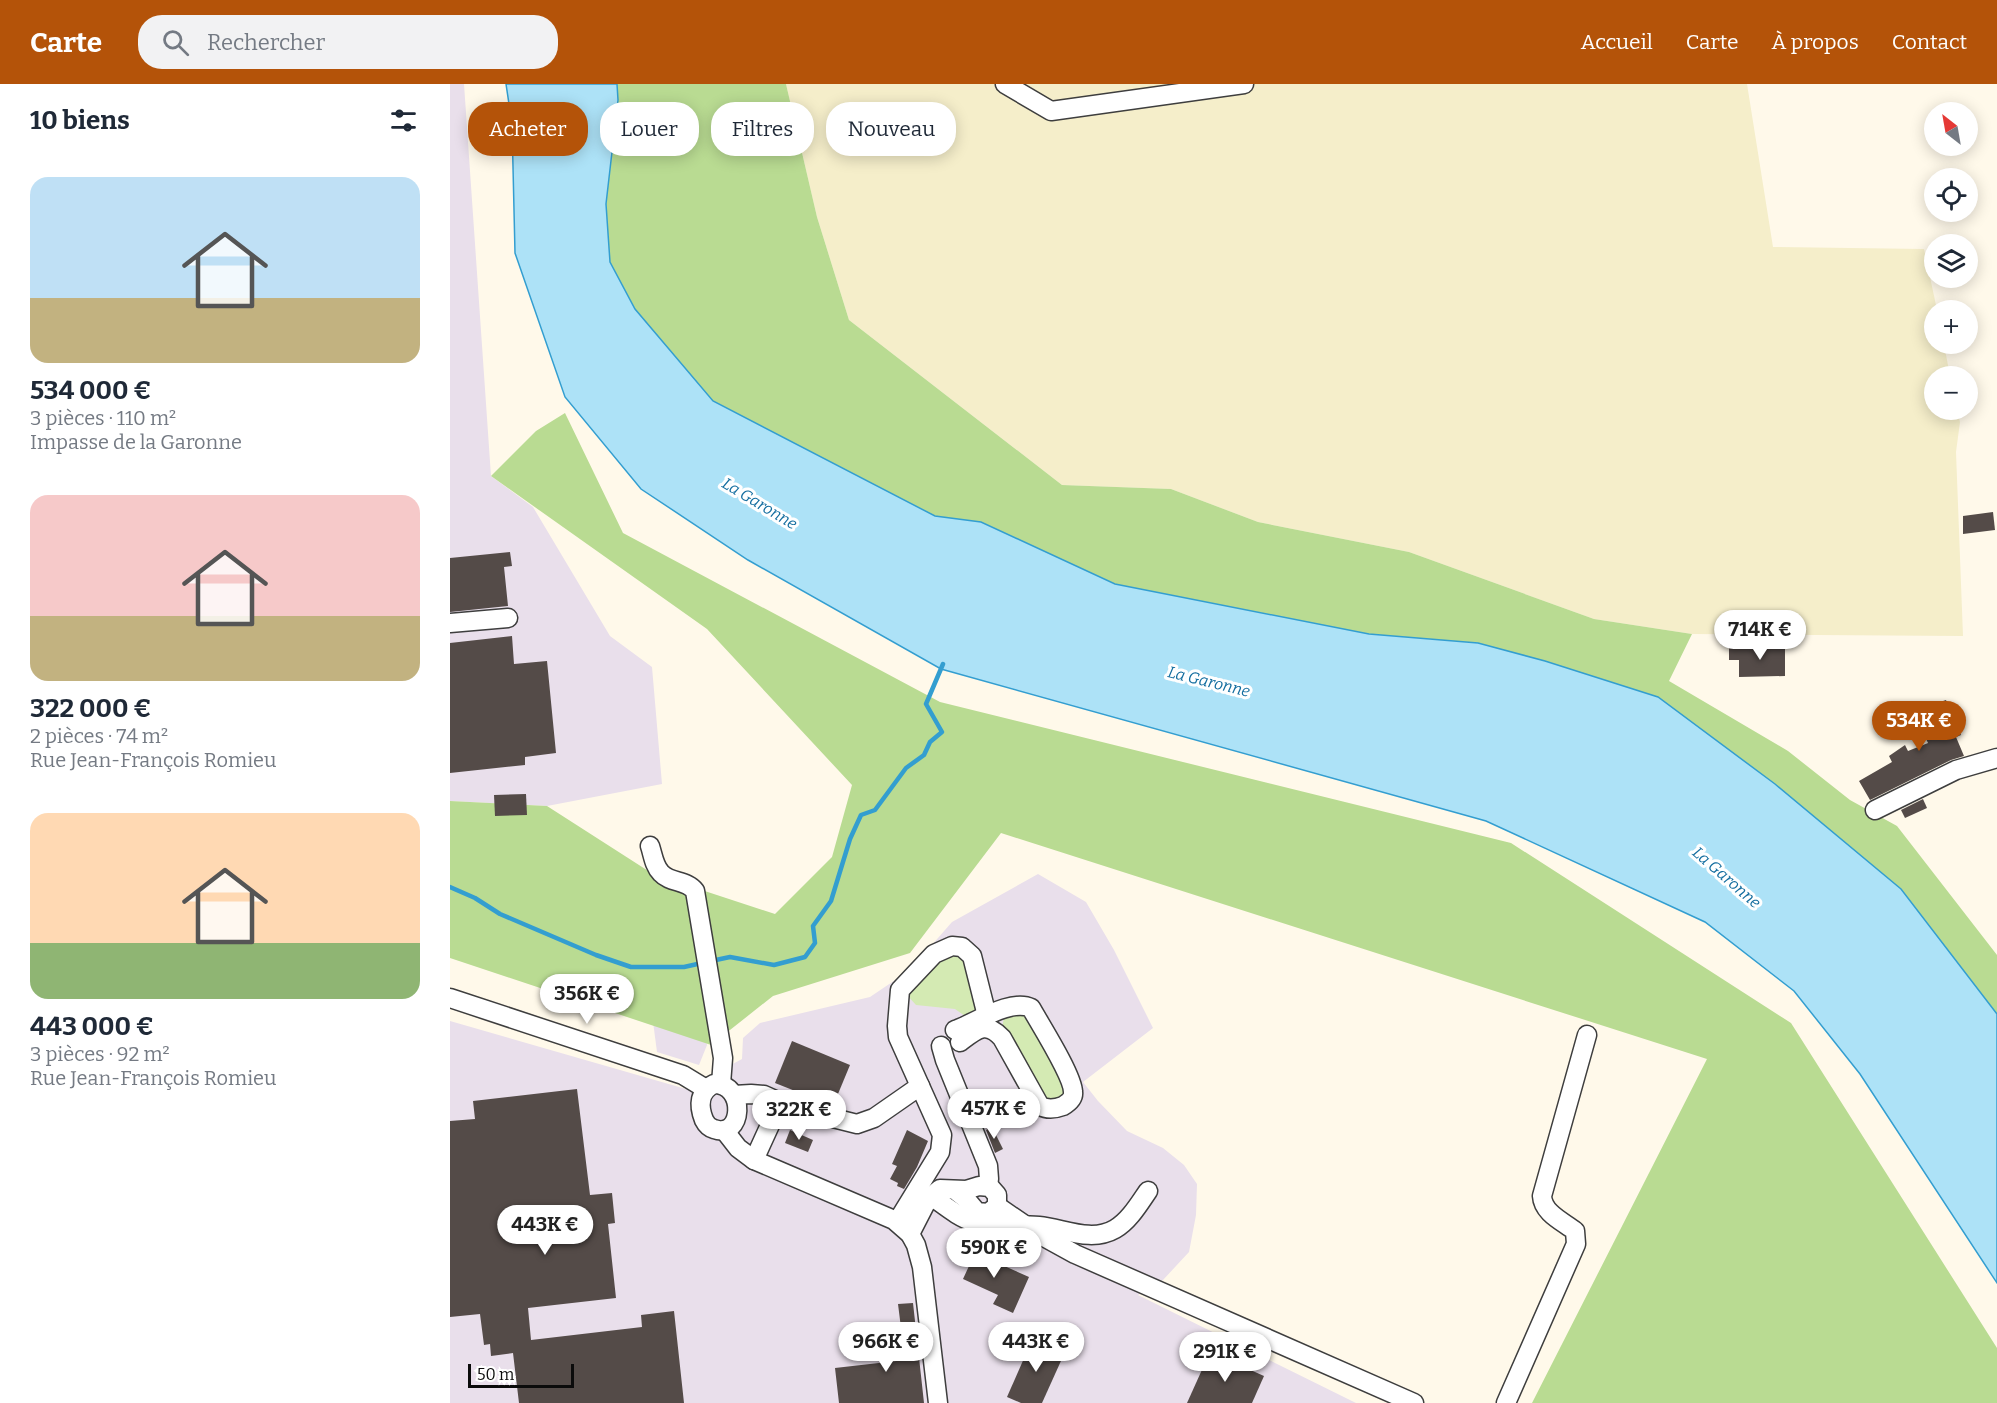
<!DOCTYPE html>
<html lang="fr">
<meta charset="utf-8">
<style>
body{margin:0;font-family:Bitter,serif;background:#f2f2f3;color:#1f2937;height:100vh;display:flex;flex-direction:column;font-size:22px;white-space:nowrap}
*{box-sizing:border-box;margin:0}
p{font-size:20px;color:#747a83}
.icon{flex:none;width:33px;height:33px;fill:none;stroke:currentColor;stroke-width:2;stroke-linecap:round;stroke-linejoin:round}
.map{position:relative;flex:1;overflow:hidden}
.details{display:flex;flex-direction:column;background:#fff;width:450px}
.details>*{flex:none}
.hud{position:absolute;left:18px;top:18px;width:570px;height:54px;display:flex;gap:12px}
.needle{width:39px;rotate:329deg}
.controls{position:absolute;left:1474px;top:18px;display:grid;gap:12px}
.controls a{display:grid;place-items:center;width:54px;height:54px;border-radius:50%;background:#fff;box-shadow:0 3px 15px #0003;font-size:30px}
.scale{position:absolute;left:18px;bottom:15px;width:106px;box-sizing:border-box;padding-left:6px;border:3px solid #0b0b0b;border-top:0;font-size:16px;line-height:21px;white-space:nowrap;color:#0b0b0b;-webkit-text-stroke:4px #fff;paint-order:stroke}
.price{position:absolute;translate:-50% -51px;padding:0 14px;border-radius:21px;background:#fff;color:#222;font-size:20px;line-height:39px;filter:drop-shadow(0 2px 3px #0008)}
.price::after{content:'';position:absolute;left:50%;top:36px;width:18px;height:14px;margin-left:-9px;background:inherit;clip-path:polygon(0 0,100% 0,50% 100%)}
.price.current{background:#b45309;color:#fff}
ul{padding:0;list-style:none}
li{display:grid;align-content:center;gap:12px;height:318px;padding:0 30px}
li span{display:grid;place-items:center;height:186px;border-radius:18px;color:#555}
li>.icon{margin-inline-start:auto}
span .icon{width:108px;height:108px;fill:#fffc;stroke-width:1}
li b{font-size:26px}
h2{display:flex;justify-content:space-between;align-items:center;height:72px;padding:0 30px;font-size:26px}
.pill{padding:0 21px;border-radius:24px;background:#fff;box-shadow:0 3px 15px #0003;font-size:21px;line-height:54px}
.pill.current{background:#b45309;color:#fff}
header{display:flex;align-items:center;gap:36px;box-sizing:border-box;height:84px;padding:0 30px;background:#b45309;color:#fff}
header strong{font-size:28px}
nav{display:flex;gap:33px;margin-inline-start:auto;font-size:21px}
.search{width:420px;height:54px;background:#f2f2f3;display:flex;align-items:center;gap:15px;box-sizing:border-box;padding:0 21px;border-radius:24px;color:#747a83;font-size:22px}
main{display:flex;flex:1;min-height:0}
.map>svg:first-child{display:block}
</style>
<header>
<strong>Carte</strong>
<div class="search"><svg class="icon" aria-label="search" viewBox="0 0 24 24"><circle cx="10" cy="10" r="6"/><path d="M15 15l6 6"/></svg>Rechercher</div>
<nav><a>Accueil</a><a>Carte</a><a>À propos</a><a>Contact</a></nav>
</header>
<main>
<section class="details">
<h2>10 biens<svg class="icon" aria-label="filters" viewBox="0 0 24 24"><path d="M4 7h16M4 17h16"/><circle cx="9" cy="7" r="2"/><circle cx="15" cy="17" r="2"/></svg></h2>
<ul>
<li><span style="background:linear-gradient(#bfe0f5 65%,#c2b280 0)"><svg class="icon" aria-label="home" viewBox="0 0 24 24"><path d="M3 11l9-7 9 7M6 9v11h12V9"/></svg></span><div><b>534 000 €</b><p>3 pièces · 110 m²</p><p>Impasse de la Garonne</p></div></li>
<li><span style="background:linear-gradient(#f6c9c9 65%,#c2b280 0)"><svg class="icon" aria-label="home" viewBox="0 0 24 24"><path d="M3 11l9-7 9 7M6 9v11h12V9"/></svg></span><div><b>322 000 €</b><p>2 pièces · 74 m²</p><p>Rue Jean-François Romieu</p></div></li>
<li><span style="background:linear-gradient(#ffd9b3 70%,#8fb573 0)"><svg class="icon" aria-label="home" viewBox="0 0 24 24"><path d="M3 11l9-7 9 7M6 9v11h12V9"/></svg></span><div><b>443 000 €</b><p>3 pièces · 92 m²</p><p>Rue Jean-François Romieu</p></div></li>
</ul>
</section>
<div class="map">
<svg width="1547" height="1319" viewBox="0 0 1547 1319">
<rect width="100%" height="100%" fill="#fff9ea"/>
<g fill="#e9dfeb">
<path d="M0 0H14L41 392 83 423 160 552 202 583 212 700 97 722 0 717Z"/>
<path d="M588 790 636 818 664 866 703 944 633 998 648 1017 677 1047 713 1064 734 1081 747 1100 746 1131 739 1168 713 1196 688 1211 906 1319H0V937L236 1005 292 975 293 954 310 939 420 913 460 886 502 838Z"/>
<path d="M249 921 257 961 249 981 207 968 202 930Z"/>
</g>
<path fill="#f5eeca" d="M336 0H1297L1323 163 1474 165 1487 226H1485V260H1494L1500 292H1485V326H1507L1510 338 1506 368 1513 552 1242 550 1144 535 959 468 808 438 721 405 612 401 399 236 367 133Z"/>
<g fill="#d4eab3">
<path d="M507 870 514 872 530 925 515 932 505 925 466 921 457 911 482 878Z"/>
<path d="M560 928 579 931 617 1009 599 1020 555 951C552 940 551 936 560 928Z"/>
</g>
<g fill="#b9db92">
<path d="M167 0H336L367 133 399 236 612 401 721 405 808 438 959 468 1144 535 1242 550 1219 597 1338 667 1400 716 1447 742 1547 871V930L1451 805 1028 559 919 550 665 500 531 438 485 433 263 317 185 225 160 178 156 120 168 16Z"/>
<path d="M115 329 173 449 490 618 1061 759 1341 939 1547 1264V1319H1082L1257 975 551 749 460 869 323 912 261 961 0 874V717L97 722 203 790 325 830 382 773 402 701 257 545 41 392 86 347Z"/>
</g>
<path fill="#ade2f7" stroke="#339ed0" stroke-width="1.5" d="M56 0H167L168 16 156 120 160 178 185 225 263 317 485 432 531 438 665 500 919 550 1028 559 1095 577 1208 613 1325 700 1451 805 1547 930V1199L1410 990 1344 907 1255 838 1036 737 491 585 298 476 191 405 115 313 65 169 62 40Z"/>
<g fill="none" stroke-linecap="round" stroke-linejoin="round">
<g stroke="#339ed0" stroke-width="4.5">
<path d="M0 803 25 814 50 830 146 871 181 883H234L252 879"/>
<path d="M261 877 280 873 324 881 355 873 365 859 363 842 381 817 400 755 411 731 425 726 456 684 474 671 480 658 492 648 476 620 493 580"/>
</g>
</g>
<g fill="#544b48">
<path d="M1543 428 1545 446 1513 450V432Z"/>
<path d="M60 468 62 482 54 483 58 522 0 528V474Z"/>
<path d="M62 552 64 580 97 577 106 669 75 673V681L0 689V559Z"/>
<path d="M1319 561H1335V592L1289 593V576H1279V564L1319 563Z"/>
<path d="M1496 616 1511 651 1506 653 1514 672 1501 676 1420 716 1409 697 1442 678 1439 672 1455 661 1458 667 1478 659 1467 635 1472 632 1469 625Z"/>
<path d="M76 710 77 731 45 732 44 711Z"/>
<path d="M1473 715 1477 724 1455 734 1451 726Z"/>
<path d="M342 957 400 981 383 1022 325 999Z"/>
<path d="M127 1005 140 1111 162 1109 165 1139 158 1140 166 1214 78 1224 81 1256 192 1243 191 1231 224 1227 234 1319H69L63 1269 41 1272 40 1260 34 1261 30 1230 0 1233V1037L25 1035 23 1017Z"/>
<path d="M539 1023 545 1038 534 1043 528 1028Z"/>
<path d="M542 1043 553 1065 545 1069 536 1046Z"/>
<path d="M340 1046 363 1056 358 1068 335 1059Z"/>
<path d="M457 1046 478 1057 467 1083 454 1105 447 1102 448 1099 440 1095 447 1082 442 1080Z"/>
<path d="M512 1163 579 1193 563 1229 543 1220 548 1211 513 1195 519 1182 506 1177Z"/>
<path d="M463 1219 474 1319H389L385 1284 455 1276 448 1220Z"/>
<path d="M583 1254 615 1268 592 1319H571L557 1313Z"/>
<path d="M760 1268 814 1292 802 1319H737Z"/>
</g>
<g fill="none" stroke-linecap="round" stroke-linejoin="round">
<g stroke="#3e3e3e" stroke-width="21">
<g id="minor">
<path d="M555 0 601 27 794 0"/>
<path d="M0 539 58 534"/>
<path d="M1425 726 1506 686 1547 674"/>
<path d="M200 762C203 771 204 782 211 789 220 799 237 796 245 807L273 974 271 1000"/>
<path d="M0 914 233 991 256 1005"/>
<path d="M505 946C525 939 561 914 581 924 590 940 623 992 623 1008 624 1015 618 1019 613 1022 605 1025 598 1026 590 1022L552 954C536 936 526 946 510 958"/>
<path d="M491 962 495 976 538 1082 539 1095 537 1102"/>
<path d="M264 1000C297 1000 293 1056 264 1045 260 1044 256 1040 254 1036 248 1021 249 1007 264 1000Z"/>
<path d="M284 1011 301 1010 314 1011 343 1024 407 1040 424 1034 470 1002"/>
<path d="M274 1046 288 1064 304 1076 444 1136 460 1150 466 1161 472 1183 488 1319"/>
<path d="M304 1076 320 1041"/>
<path d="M481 1112C494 1121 509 1134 524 1138 545 1143 568 1140 589 1142 613 1144 641 1159 665 1145 679 1137 689 1120 698 1107"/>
<path d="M547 1122 585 1148 625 1170 964 1319"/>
<path d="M447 1138 490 1068 492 1051 448 953 447 942 450 906 484 870 502 862 512 863 522 872 537 932"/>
<path d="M460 1150 478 1115 490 1105 516 1106 529 1102 540 1103 547 1111V1122L538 1129 527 1128 516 1115 506 1107"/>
<path d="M1056 1319 1126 1160 1125 1147C1112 1137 1093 1129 1092 1112L1137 951"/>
</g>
</g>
<use href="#minor" stroke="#fff" stroke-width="18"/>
</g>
<g text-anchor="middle" stroke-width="6" stroke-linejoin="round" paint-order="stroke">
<g font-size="16" font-style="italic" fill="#136d9f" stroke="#fff">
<text transform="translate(310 419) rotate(31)" y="6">La Garonne</text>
<text transform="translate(759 597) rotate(14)" y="6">La Garonne</text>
<text transform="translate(1277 793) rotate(41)" y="6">La Garonne</text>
</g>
</g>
</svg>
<div class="controls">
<a><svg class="needle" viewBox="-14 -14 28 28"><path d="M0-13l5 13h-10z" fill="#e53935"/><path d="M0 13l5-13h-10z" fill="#747a83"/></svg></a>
<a><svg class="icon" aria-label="locate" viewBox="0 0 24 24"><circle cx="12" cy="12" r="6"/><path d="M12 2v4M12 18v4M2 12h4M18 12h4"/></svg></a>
<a><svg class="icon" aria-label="layers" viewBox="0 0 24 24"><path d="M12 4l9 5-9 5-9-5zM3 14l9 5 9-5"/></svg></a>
<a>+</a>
<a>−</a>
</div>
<div class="scale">50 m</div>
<b class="price" style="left:1310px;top:577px">714K €</b>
<b class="price current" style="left:1469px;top:668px">534K €</b>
<b class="price" style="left:137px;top:941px">356K €</b>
<b class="price" style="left:544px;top:1056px">457K €</b>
<b class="price" style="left:349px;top:1057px">322K €</b>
<b class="price" style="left:95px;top:1172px">443K €</b>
<b class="price" style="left:544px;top:1195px">590K €</b>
<b class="price" style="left:436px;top:1289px">966K €</b>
<b class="price" style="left:586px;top:1289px">443K €</b>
<b class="price" style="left:775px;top:1299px">291K €</b>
<div class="hud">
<a class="pill current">Acheter</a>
<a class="pill">Louer</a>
<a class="pill">Filtres</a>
<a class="pill">Nouveau</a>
</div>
</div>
</main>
